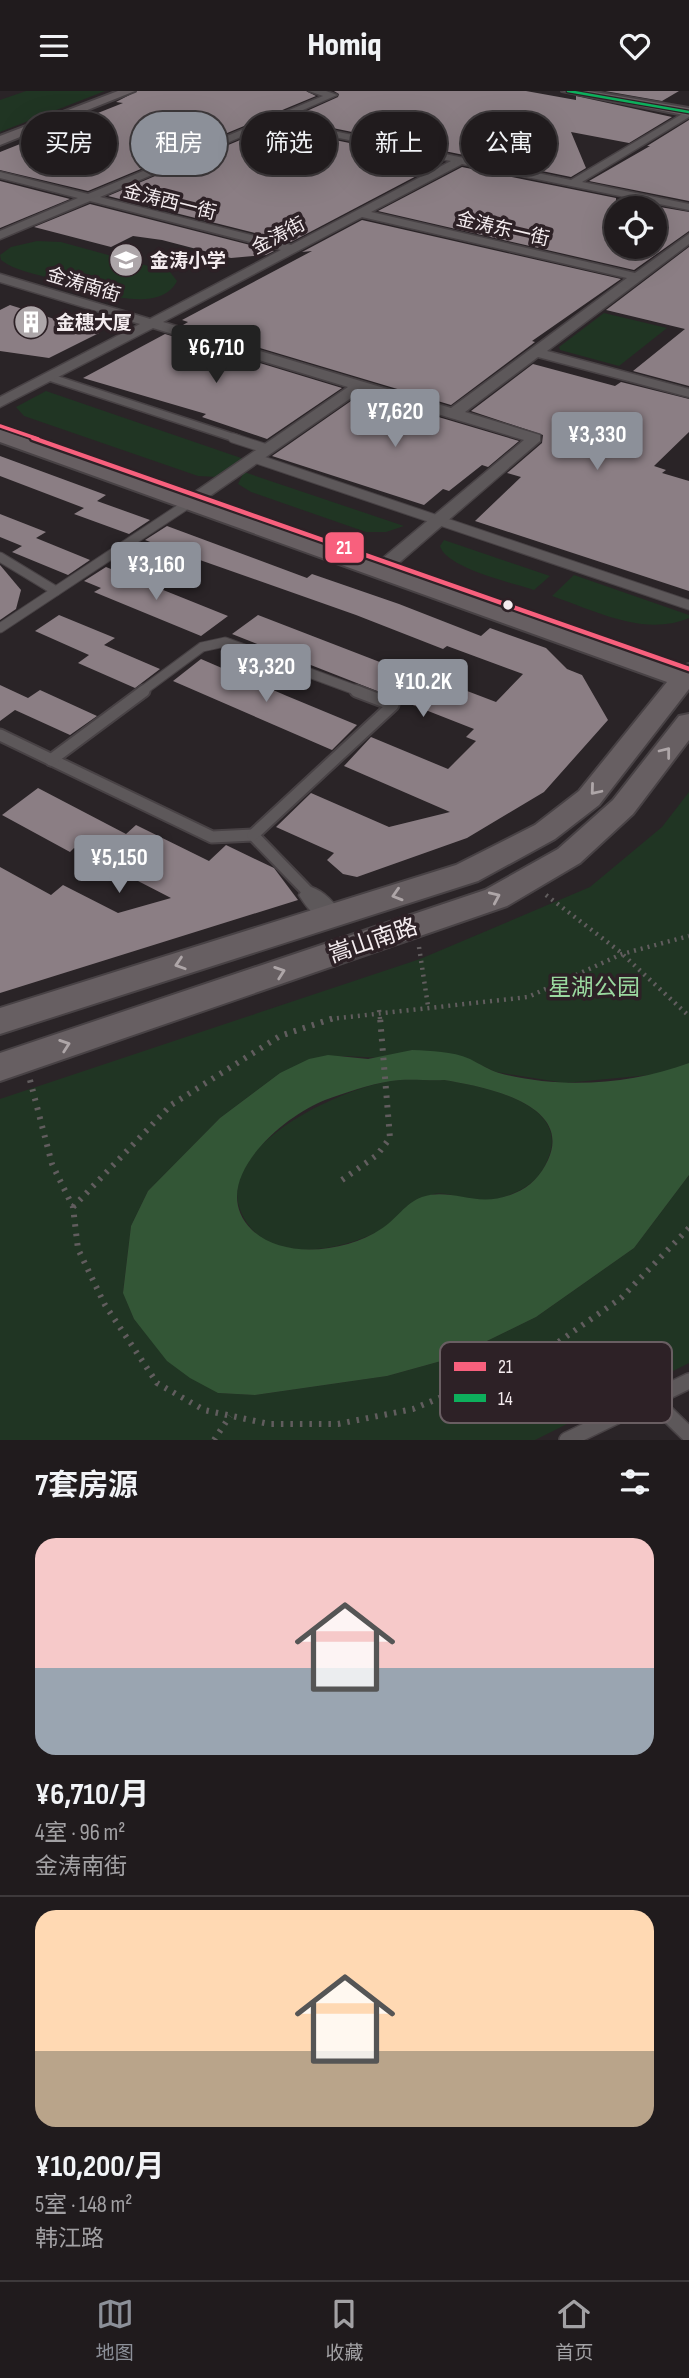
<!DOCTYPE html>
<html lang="zh">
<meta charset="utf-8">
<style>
body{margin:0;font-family:"Sofia Sans Condensed","Noto Sans SC",sans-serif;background:#2d282a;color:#f1f3f6;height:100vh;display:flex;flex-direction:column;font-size:26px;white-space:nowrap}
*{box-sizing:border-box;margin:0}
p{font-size:23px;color:#a2a1a4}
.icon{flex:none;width:38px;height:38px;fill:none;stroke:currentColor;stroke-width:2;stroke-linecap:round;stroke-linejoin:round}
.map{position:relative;height:1349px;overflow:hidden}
.details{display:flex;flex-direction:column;background:#201b1d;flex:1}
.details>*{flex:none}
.guide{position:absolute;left:21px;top:21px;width:648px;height:63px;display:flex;gap:14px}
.tools{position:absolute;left:604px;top:105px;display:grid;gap:14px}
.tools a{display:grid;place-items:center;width:63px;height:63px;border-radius:50%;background:#201b1d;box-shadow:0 7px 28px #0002,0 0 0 2px #3d393b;font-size:35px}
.price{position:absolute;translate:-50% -60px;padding:0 16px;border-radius:7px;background:#8c9099;color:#fff;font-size:23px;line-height:46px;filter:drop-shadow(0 2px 4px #0008)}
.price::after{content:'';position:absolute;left:50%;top:42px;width:21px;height:16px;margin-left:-10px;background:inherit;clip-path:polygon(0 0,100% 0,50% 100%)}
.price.active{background:#222;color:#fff}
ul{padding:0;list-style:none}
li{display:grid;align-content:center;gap:14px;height:371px;padding:0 35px}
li+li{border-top:2px solid #3d393b}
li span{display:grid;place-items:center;height:217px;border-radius:21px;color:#555}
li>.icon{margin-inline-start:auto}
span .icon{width:126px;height:126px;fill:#fffc;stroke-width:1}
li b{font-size:30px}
h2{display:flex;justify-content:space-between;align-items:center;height:84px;padding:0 35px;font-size:30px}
.pill{padding:0 24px;border-radius:32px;background:#201b1d;box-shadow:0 7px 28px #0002,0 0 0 2px #3d393b;font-size:24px;line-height:63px}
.pill.active{background:#8c9099;color:#fff}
header{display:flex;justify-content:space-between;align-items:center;height:91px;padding:0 35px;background:#201b1d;font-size:32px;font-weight:800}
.tab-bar{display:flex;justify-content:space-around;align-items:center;height:98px;border-top:2px solid #3d393b;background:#201b1d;font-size:19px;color:#a2a1a4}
.tab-bar a{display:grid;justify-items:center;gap:4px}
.tab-bar .active{color:#8c9099}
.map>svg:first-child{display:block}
</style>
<header><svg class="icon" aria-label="menu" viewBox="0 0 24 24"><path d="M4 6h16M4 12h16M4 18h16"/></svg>Homiq<svg class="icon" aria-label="heart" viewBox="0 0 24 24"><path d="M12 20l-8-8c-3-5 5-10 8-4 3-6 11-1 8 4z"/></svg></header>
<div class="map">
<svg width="689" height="1349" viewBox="0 0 689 1349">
<rect width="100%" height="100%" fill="#2a2427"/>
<g fill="#203523">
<path d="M26 0H105L0 41V9Z"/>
<path d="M37 150 61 151 170 181 177 190C158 228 81 196 53 188 37 183 15 180 1 169L0 164 11 156Z"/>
<path d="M604 222 667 237 619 275 560 259 559 256Z"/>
<path d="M46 300 244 368 217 386 198 385 24 325 16 316Z"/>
<path d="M244 381 404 435 386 441H366L251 401 238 393Z"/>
<path d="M444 449 550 485 534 499C513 492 446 477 440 455Z"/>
<path d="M574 484 689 524V527C644 546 596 520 552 505Z"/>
<path d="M689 701V972L660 983 565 992 496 981 468 968 412 959 383 967 343 965 280 982 220 1027 148 1100 131 1135 123 1201 134 1228 151 1248 218 1302 255 1304 387 1285 452 1267 536 1226 634 1157 689 1084V1272L535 1349H0V1008L420 868 590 796 662 736Z"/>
<path d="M444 989C482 995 574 1012 547 1070 541 1085 529 1096 514 1102 503 1107 489 1111 478 1110 464 1109 445 1099 431 1104 410 1111 397 1130 379 1140 344 1158 279 1172 250 1136 194 1065 336 998 391 990 408 987 427 990 444 989Z"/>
</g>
<path fill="#335636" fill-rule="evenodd" d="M412 959C432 960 451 960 470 968 480 973 489 979 499 982 560 998 630 994 689 972V1084L634 1157 536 1226 452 1267 387 1285 255 1304 218 1302 190 1287 167 1270 134 1228 123 1202 131 1135 148 1100 220 1027 280 982 309 968 328 964 368 968ZM444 989C481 995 574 1012 548 1069 541 1084 530 1096 515 1102 477 1119 454 1096 422 1106 405 1112 396 1129 381 1138 347 1161 283 1169 252 1139 204 1092 283 1025 325 1009 345 1002 370 993 391 990 408 987 427 990 444 989Z"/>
<g fill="#8b7e84">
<path d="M137 0H306L316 5 88 100 0 79V61L123 12 116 11Z"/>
<path d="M334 0H526L576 9V5L672 26 629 52 571 41 586 77 571 86 289 28 338 6 339 3Z"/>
<path d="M605 0H679L662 10Z"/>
<path d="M689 29V110L589 90 650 55H647Z"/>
<path d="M271 36 443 71 291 151 108 105Z"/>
<path d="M462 76 616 107V156H654V115L689 121V140L634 179 378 120Z"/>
<path d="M0 90 70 108 0 137Z"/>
<path d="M90 113 274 160 266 164 231 167 162 149 133 145 111 156 34 136Z"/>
<path d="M362 129 621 188 532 250 535 251 451 314 183 234 188 231 182 229 312 160 302 161Z"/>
<path d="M689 156V295L633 280 685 238 606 219Z"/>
<path d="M10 214 99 242 49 267 0 260V219Z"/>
<path d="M165 243 342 297 267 348 202 326 206 323 83 287Z"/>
<path d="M533 273 615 295 621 291 689 308V341L654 375 666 379 662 382 689 390V500L475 430 521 386 507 382 542 352 543 344 471 320Z"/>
<path d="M361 303 519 350 488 376 482 374 449 400 443 398 424 414 272 365Z"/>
<path d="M0 365 106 404 97 410 150 429 129 443 74 423 84 417 0 385Z"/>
<path d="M0 423 46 441 36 447 90 469 68 484 12 461 22 455 0 446Z"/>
<path d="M167 435 307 487 312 483 399 513 481 545 490 537 546 557 567 578 582 584 608 629 544 701 467 747 357 786 343 783 327 769 334 762 276 736 311 702 389 736 450 721 344 675 371 646 448 678 476 650 466 646 474 638 232 543 258 524 429 590 433 587 496 611 523 583 447 555 443 558 356 524 197 468 196 472 154 456 158 454 145 449Z"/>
<path d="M0 474 21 499 16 518 0 529Z"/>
<path d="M106 476 228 525 201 545 94 501 101 497 84 490Z"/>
<path d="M59 524 115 547 104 554 160 578 135 597 78 572 89 564 35 540Z"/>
<path d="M201 568 287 605 357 634 332 659 173 590Z"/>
<path d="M0 594 28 607 40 599 97 625 70 644 15 619 0 630Z"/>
<path d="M38 697 126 743 136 734 209 770 226 754 274 777 298 809 0 902V776L51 804 63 794 118 822 171 807 74 757 70 761 2 724Z"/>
</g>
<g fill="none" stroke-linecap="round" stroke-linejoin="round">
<g stroke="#484245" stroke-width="10">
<path id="lane-far3" d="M49 286 238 348"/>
</g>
<g stroke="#484245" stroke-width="11">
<g id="lane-far2">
<path d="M233 347 267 358"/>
<path d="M254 367 689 514"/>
<path d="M0 466 56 500"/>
<path d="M0 537 189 412"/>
<path d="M141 601 202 556 225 551 361 601"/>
</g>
</g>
<g stroke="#484245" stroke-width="15">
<g id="lane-far1">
<path d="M0 644 212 746 253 744 311 804"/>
<path d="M51 669 144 600"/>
<path d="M253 744 393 614 356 600"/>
</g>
</g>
<g stroke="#484245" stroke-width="18">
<g id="lane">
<path d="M651 1307 689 1344"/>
<path d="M567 1349 689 1290"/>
</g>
</g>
<g stroke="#484245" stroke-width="3">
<g id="street">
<path d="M309 0H326L337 4 280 29 571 89 689 19V26L582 91 689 113V119L462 73 371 121 635 182 689 143V153L547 260 689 298V306L538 266 465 321 540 344V350L394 476H382L379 472 382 468 524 349 361 300 204 409H192V403L348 296 153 237 0 316V306L140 233 0 191V183L150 228 281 159 90 110 0 148V140L78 107 0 87V81L88 103 323 5ZM271 33 451 70 291 154 100 106ZM362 126 627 187 451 317 163 231Z"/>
<path d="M311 796C324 800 336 813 343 825L339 831C322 836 308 819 299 804L303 798Z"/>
</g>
</g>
<g stroke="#484245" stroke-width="4">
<g id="secondary">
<path d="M118 0H135L0 54V45Z"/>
<path d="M562 0H589L689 17V25Z"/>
<path d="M0 338 678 577 689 573V598L599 714 555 748 478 790 0 943V917L456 774 535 734 579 700 667 591 0 351Z"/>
<path d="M689 623V649L633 723 580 772 507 815 0 990V962L485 799 558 758 613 709 679 625Z"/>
</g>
</g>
<g stroke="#615d5e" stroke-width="4.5" stroke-dasharray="2 5" stroke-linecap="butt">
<path d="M546 804 619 860 689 925"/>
<path d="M419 856 428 915"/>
<path d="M379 919 380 928"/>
<path d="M330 928 528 906 622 863 689 845"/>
</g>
<g stroke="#615d5e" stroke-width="6" stroke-dasharray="2.5 7" stroke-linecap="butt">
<path d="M30 989 52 1073 73 1116 78 1158 105 1214 157 1292 204 1319 269 1333H338L413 1318 537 1266 621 1207 689 1137"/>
<path d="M342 1089 377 1064 390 1047 380 926"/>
<path d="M73 1116 171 1014 280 945 337 926"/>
<path d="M214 1349 230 1325"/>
</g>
<use href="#lane-far3" stroke="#5d585a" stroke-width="7"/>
<use href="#lane-far2" stroke="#5d585a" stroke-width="9"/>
<use href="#lane-far1" stroke="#5d585a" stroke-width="11"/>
<use href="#lane" stroke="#5d585a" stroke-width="15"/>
<use href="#street" fill="#5d585a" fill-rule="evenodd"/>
<use href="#secondary" fill="#675f62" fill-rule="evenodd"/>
<g stroke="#2d2126" stroke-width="7">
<path id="bus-1-far1" d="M0 335 38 348"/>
</g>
<g stroke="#2d2126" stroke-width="9">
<path id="bus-1" d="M33 347 689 578"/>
</g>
<g stroke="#2d2126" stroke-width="5">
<path id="bus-2" d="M568 0 689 21"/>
</g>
<use href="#bus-1-far1" stroke="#f8607d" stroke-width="3.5"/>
<use href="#bus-1" stroke="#f8607d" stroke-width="4.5"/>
<use href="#bus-2" stroke="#0daf5c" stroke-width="2.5"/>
</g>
<defs><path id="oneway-chevron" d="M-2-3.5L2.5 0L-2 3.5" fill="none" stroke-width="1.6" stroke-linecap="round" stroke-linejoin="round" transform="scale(1.75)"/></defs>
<g stroke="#aea6a8">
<use href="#oneway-chevron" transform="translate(666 661) rotate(-52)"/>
<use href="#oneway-chevron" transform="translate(595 699) rotate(130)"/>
<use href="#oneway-chevron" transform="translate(397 804) rotate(163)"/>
<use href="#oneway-chevron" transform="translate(495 806) rotate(-24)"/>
<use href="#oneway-chevron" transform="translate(180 873) rotate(162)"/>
<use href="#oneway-chevron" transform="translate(280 881) rotate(-19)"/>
<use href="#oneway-chevron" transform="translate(65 954) rotate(-19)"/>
</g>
<defs>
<g id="school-disc" transform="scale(1.75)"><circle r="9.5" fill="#ada6a9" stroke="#2d2126"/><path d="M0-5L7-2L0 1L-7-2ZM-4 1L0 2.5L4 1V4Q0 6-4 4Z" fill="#fff"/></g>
<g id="building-disc" transform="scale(1.75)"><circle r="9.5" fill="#ada6a9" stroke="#2d2126"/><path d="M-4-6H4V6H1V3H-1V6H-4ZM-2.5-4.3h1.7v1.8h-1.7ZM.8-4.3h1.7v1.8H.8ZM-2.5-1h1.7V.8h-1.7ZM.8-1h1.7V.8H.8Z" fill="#fff"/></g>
</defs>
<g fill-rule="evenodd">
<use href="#school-disc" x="126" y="169"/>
<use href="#building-disc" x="31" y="231"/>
</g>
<circle fill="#f4ecef" stroke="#2d2126" stroke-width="2.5" cx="508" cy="514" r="6"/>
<g text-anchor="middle" stroke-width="7" stroke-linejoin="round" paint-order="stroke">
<g font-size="19" fill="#f4ecef" stroke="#2d2126">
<text transform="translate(170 110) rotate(14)" y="7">金涛西一街</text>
<text transform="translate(503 137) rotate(13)" y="7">金涛东一街</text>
<text transform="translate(278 144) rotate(-28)" y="7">金涛街</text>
<text transform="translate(84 193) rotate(17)" y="7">金涛南街</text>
</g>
<g font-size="19" font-weight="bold" fill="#f4ecef" stroke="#2d2126" text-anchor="start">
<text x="150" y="176">金涛小学</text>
<text x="56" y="238">金穗大厦</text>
</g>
<g font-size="23" fill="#f4ecef" stroke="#2d2126">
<text transform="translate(373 849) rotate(-19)" y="8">嵩山南路</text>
</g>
<g font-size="23" fill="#9ad99f" stroke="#2d2126">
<text x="594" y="904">星湖公园</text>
</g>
</g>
<rect x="440" y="1251" width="232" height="81" rx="10" fill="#2d2126" stroke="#695e62" stroke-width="2"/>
<rect x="454" y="1271" width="32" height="9" fill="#f8607d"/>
<rect x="454" y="1303" width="32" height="8" fill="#0daf5c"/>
<g font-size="19" fill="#f4ecef">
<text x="498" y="1282">21</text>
<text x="498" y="1314">14</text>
</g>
<rect stroke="#2d2126" stroke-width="2.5" x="324" y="440" width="41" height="33" rx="7" fill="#f8607d"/>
<g font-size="19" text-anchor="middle" font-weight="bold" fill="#fff">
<text x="344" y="463">21</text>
</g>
</svg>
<div class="tools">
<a><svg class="icon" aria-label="locate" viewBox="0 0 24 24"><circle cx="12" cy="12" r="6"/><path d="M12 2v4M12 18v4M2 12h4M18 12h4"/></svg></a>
</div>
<b class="price active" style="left:216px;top:294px">¥6,710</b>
<b class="price" style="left:395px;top:358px">¥7,620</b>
<b class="price" style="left:597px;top:381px">¥3,330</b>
<b class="price" style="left:156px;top:511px">¥3,160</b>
<b class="price" style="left:266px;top:613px">¥3,320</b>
<b class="price" style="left:423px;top:628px">¥10.2K</b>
<b class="price" style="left:119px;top:804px">¥5,150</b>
<div class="guide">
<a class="pill">买房</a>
<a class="pill active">租房</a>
<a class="pill">筛选</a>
<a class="pill">新上</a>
<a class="pill">公寓</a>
</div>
</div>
<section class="details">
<h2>7套房源<svg class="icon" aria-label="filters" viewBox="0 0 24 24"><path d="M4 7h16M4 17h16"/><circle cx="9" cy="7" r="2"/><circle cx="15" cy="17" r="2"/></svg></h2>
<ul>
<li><span style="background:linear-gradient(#f6c9c9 60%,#9aa5b1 0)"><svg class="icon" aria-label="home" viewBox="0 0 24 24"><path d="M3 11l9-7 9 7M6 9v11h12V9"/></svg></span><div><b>¥6,710/月</b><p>4室 · 96 m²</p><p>金涛南街</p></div></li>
<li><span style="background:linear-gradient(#ffd9b3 65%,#b9a48a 0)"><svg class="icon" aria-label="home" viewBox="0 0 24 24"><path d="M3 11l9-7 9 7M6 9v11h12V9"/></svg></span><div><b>¥10,200/月</b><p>5室 · 148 m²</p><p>韩江路</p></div></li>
</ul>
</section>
<nav class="tab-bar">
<a class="active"><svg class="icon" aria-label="map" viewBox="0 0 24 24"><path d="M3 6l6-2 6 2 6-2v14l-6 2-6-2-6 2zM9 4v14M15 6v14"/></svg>地图</a>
<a><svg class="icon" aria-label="saved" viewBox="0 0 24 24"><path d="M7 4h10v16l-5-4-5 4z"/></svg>收藏</a>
<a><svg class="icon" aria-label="home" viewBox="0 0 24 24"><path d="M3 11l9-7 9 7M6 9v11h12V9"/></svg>首页</a>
</nav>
